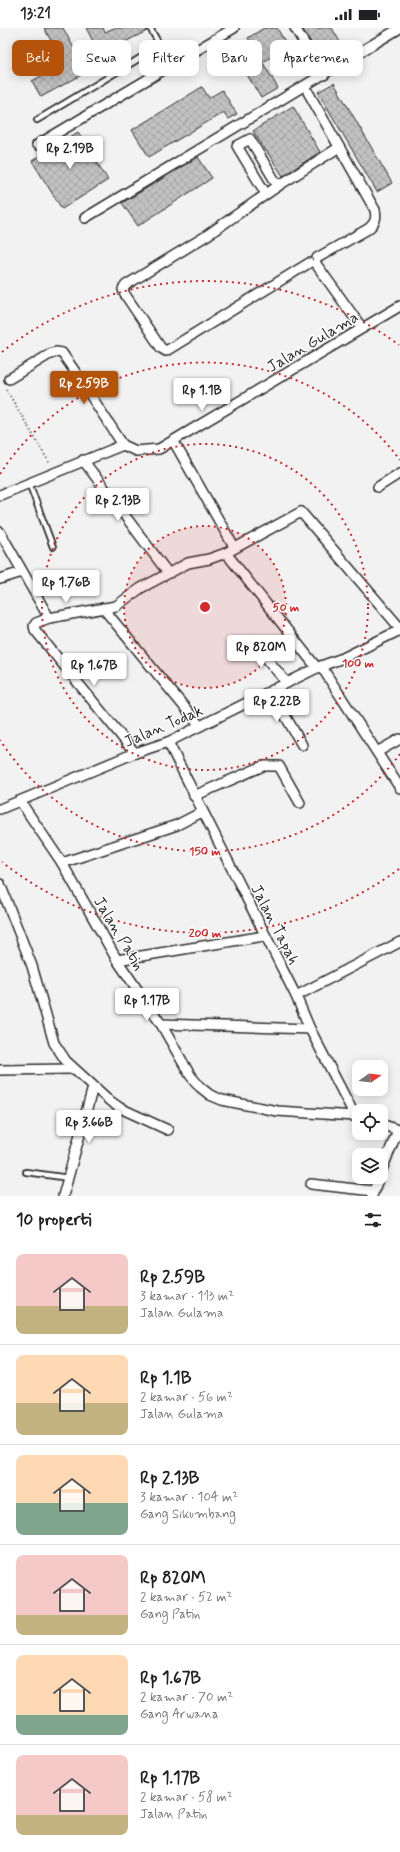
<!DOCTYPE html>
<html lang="id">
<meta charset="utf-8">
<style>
body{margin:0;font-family:Mynerve,sans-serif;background:#f6f6f6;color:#202124;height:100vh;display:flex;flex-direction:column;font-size:15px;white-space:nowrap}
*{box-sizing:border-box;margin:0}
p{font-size:13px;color:#757577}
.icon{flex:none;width:22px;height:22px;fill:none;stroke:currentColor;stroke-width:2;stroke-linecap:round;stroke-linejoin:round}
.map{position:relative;height:1168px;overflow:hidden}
.panel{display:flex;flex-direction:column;background:#fff;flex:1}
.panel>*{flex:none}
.banner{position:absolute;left:12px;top:12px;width:376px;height:36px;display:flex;gap:8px}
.needle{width:26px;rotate:76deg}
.controls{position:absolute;left:352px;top:1032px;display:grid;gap:8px}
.controls a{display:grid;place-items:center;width:36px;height:36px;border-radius:8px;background:#fff;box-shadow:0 2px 10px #0003;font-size:20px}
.price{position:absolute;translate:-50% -34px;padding:0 9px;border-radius:4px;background:#fff;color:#222;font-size:13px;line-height:26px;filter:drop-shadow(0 1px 2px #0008)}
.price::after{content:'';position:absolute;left:50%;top:24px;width:12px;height:9px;margin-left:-6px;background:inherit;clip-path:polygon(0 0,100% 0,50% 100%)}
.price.selected{background:#b45309;color:#fff}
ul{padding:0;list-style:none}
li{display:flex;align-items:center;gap:12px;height:100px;padding:0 16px}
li+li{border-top:1px solid #e0e0e0}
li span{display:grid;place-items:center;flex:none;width:112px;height:80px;border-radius:8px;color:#555}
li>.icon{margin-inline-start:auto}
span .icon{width:48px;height:48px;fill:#fffc;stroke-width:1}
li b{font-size:17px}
h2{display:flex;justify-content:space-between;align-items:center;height:48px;padding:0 16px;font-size:17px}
.chip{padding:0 14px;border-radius:8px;background:#fff;box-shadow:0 2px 10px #0003;font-size:14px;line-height:36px}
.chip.selected{background:#b45309;color:#fff}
.status{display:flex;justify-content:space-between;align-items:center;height:28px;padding:0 20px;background:#fff;direction:ltr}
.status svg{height:11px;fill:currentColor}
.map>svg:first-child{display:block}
</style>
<div class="status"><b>13:21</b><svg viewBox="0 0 49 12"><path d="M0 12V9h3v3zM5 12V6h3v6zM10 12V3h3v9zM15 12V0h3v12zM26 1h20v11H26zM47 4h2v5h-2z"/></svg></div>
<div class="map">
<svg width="400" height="1168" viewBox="0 0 400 1168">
<defs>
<pattern id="building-cross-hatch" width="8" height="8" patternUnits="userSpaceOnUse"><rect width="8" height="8" fill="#c1c1c1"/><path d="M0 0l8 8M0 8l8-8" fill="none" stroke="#a6a6a6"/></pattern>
</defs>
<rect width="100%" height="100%" fill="#f2f2f2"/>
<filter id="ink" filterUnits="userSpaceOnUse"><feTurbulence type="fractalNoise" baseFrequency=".025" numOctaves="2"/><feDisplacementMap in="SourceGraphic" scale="8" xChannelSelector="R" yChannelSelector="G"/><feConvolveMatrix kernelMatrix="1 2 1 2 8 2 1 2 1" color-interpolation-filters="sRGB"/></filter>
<g filter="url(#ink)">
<g fill="url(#building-cross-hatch)" stroke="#2b2b2b">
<path d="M44 0H63L87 44 41 69 32 53 64 36Z"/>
<path d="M86 0H103L105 4 114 0H146L147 3 100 26Z"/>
<path d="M264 0H277L288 19 263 34 248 10Z"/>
<path d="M302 0H332L344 21 323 34Z"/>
<path d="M263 35 278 60 261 70 246 45Z"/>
<path d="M334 55 392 155 377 164 318 64Z"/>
<path d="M202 59 209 70 222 62 237 86 228 91 224 84 149 129 132 102Z"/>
<path d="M293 78 320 124 283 148 253 103Z"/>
<path d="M78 104 108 152 62 181 32 133Z"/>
<path d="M198 129 212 150 138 198 122 175Z"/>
</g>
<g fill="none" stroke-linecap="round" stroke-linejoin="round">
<g stroke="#2b2b2b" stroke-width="8">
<g id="service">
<path d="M150 0 169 33"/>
<path d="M37 92 160 18"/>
<path d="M29 455 53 519"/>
<path d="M26 1144 69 1150"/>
</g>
</g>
<g stroke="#2b2b2b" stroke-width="12">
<g id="minor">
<path d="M295 0 324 47"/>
<path d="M308 64 375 182C377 191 375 195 368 201L317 230"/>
<path d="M37 117 234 0"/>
<path d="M266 166 237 118 250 111 278 158"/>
<path d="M85 190 400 0"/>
<path d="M309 235 166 323 161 320 124 265 123 261 126 257 206 208 278 158 338 120"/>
<path d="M316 236 362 300"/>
<path d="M9 351 50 326 56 324 62 325 76 345 123 417"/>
<path d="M174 414 234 519"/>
<path d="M83 432 168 545"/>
<path d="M378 459 400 445"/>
<path d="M0 467 123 417 136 423 159 421 400 278"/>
<path d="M0 504 49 590"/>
<path d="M226 525 317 640"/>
<path d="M0 551 22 544"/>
<path d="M103 580 200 698"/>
<path d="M252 613 287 655"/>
<path d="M321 638 400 760"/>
<path d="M271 663 302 717"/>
<path d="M168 714 296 968 310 1001 355 1088 359 1089"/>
<path d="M377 724 400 711"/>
<path d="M135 725 35 602 34 598 36 595 49 590 116 578 141 560 188 535 209 531 226 525 301 484 400 600"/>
<path d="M194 768 263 738H279L300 775"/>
<path d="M20 773 62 835 117 932 161 996 190 1047 200 1059 210 1067 222 1072 277 1083 355 1088"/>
<path d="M0 781 135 725 168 714 321 638 343 630 400 602"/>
<path d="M62 835 177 797 202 784"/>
<path d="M0 856 32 938 54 1015 66 1033 110 1073 120 1080 168 1102"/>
<path d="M117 932 264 908"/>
<path d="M296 968 400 914"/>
<path d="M161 996 310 1001"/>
<path d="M0 1042 73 1041"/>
<path d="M381 1096 398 1102 381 1144"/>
<path d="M311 1156 373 1163"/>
<path d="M63 1168 93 1059"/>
<path d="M372 1168 379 1149"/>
</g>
</g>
<path stroke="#2b2b2b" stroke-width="2" stroke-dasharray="1 3" stroke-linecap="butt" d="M6 361 50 436"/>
<use href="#service" stroke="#fff" stroke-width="4.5"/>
<use href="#minor" stroke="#fff" stroke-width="9"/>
</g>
</g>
<circle cx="205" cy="579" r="81" fill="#d62828" fill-opacity=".12"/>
<g fill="none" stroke="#d62828" stroke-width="2" stroke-dasharray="2 4">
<circle cx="205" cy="579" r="81"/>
<circle cx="205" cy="579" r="163"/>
<path d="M400 726A244 244 0 0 1 0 712M0 446A244 244 0 0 1 400 432"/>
<path d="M399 841A326 326 0 0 1 2 834M2 324A326 326 0 0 1 399 317"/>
</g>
<g text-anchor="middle" stroke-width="3" stroke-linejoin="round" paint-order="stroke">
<g font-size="16" fill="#2b2b2b" stroke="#fff">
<text transform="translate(312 313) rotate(-31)" y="6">Jalan Gulama</text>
<text transform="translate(163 697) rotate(-23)" y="6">Jalan Todak</text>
<text transform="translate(276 896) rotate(63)" y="6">Jalan Tapah</text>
<text transform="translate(120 905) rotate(59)" y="6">Jalan Patin</text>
</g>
</g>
<circle cx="205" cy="579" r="6" fill="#d62828" stroke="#fff" stroke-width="2"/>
<g font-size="12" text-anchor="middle" font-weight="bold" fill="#d62828" stroke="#fff" stroke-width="3" stroke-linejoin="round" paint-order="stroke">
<text x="286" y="583">50 m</text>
<text x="358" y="639">100 m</text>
<text x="205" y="827">150 m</text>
<text x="205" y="909">200 m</text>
</g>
</svg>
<div class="controls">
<a><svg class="needle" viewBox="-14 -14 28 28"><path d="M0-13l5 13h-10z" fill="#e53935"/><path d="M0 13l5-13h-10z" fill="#757577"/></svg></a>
<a><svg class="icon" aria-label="locate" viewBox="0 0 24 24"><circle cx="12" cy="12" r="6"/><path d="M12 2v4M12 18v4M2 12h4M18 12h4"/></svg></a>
<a><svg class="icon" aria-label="layers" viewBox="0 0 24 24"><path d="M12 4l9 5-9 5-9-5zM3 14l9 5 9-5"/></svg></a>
</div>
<b class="price" style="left:70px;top:142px">Rp 2.19B</b>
<b class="price selected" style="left:84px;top:377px">Rp 2.59B</b>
<b class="price" style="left:202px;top:384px">Rp 1.1B</b>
<b class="price" style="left:118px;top:494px">Rp 2.13B</b>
<b class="price" style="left:66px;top:576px">Rp 1.76B</b>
<b class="price" style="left:261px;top:641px">Rp 820M</b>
<b class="price" style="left:94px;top:659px">Rp 1.67B</b>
<b class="price" style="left:277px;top:695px">Rp 2.22B</b>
<b class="price" style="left:147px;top:994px">Rp 1.17B</b>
<b class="price" style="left:89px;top:1116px">Rp 3.66B</b>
<div class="banner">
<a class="chip selected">Beli</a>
<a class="chip">Sewa</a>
<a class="chip">Filter</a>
<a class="chip">Baru</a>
<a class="chip">Apartemen</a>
</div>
</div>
<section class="panel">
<h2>10 properti<svg class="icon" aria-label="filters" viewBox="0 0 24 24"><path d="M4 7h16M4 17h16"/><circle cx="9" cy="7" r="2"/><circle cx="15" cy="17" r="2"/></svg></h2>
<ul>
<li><span style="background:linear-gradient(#f6c9c9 65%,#c2b280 0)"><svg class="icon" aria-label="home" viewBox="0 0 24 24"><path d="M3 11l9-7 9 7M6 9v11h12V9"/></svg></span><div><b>Rp 2.59B</b><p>3 kamar · 113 m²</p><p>Jalan Gulama</p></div></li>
<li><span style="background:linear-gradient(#ffd9b3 60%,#c2b280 0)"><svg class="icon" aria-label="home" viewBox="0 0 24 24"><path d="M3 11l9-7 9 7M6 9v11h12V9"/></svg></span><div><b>Rp 1.1B</b><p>2 kamar · 56 m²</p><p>Jalan Gulama</p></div></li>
<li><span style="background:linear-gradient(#ffd9b3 60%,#7fa58c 0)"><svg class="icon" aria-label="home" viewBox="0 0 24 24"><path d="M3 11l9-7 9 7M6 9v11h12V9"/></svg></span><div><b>Rp 2.13B</b><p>3 kamar · 104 m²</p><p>Gang Sikumbang</p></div></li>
<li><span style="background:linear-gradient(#f6c9c9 75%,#c2b280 0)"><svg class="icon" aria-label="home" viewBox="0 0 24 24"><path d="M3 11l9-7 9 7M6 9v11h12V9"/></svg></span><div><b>Rp 820M</b><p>2 kamar · 52 m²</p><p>Gang Patin</p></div></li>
<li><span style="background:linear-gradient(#ffd9b3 75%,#7fa58c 0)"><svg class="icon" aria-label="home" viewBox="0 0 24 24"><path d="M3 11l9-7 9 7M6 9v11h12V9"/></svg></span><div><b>Rp 1.67B</b><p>2 kamar · 70 m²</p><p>Gang Arwana</p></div></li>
<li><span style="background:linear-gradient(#f6c9c9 75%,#c2b280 0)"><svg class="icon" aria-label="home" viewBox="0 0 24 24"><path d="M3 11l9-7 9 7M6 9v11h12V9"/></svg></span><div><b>Rp 1.17B</b><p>2 kamar · 58 m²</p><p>Jalan Patin</p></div></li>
</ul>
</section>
